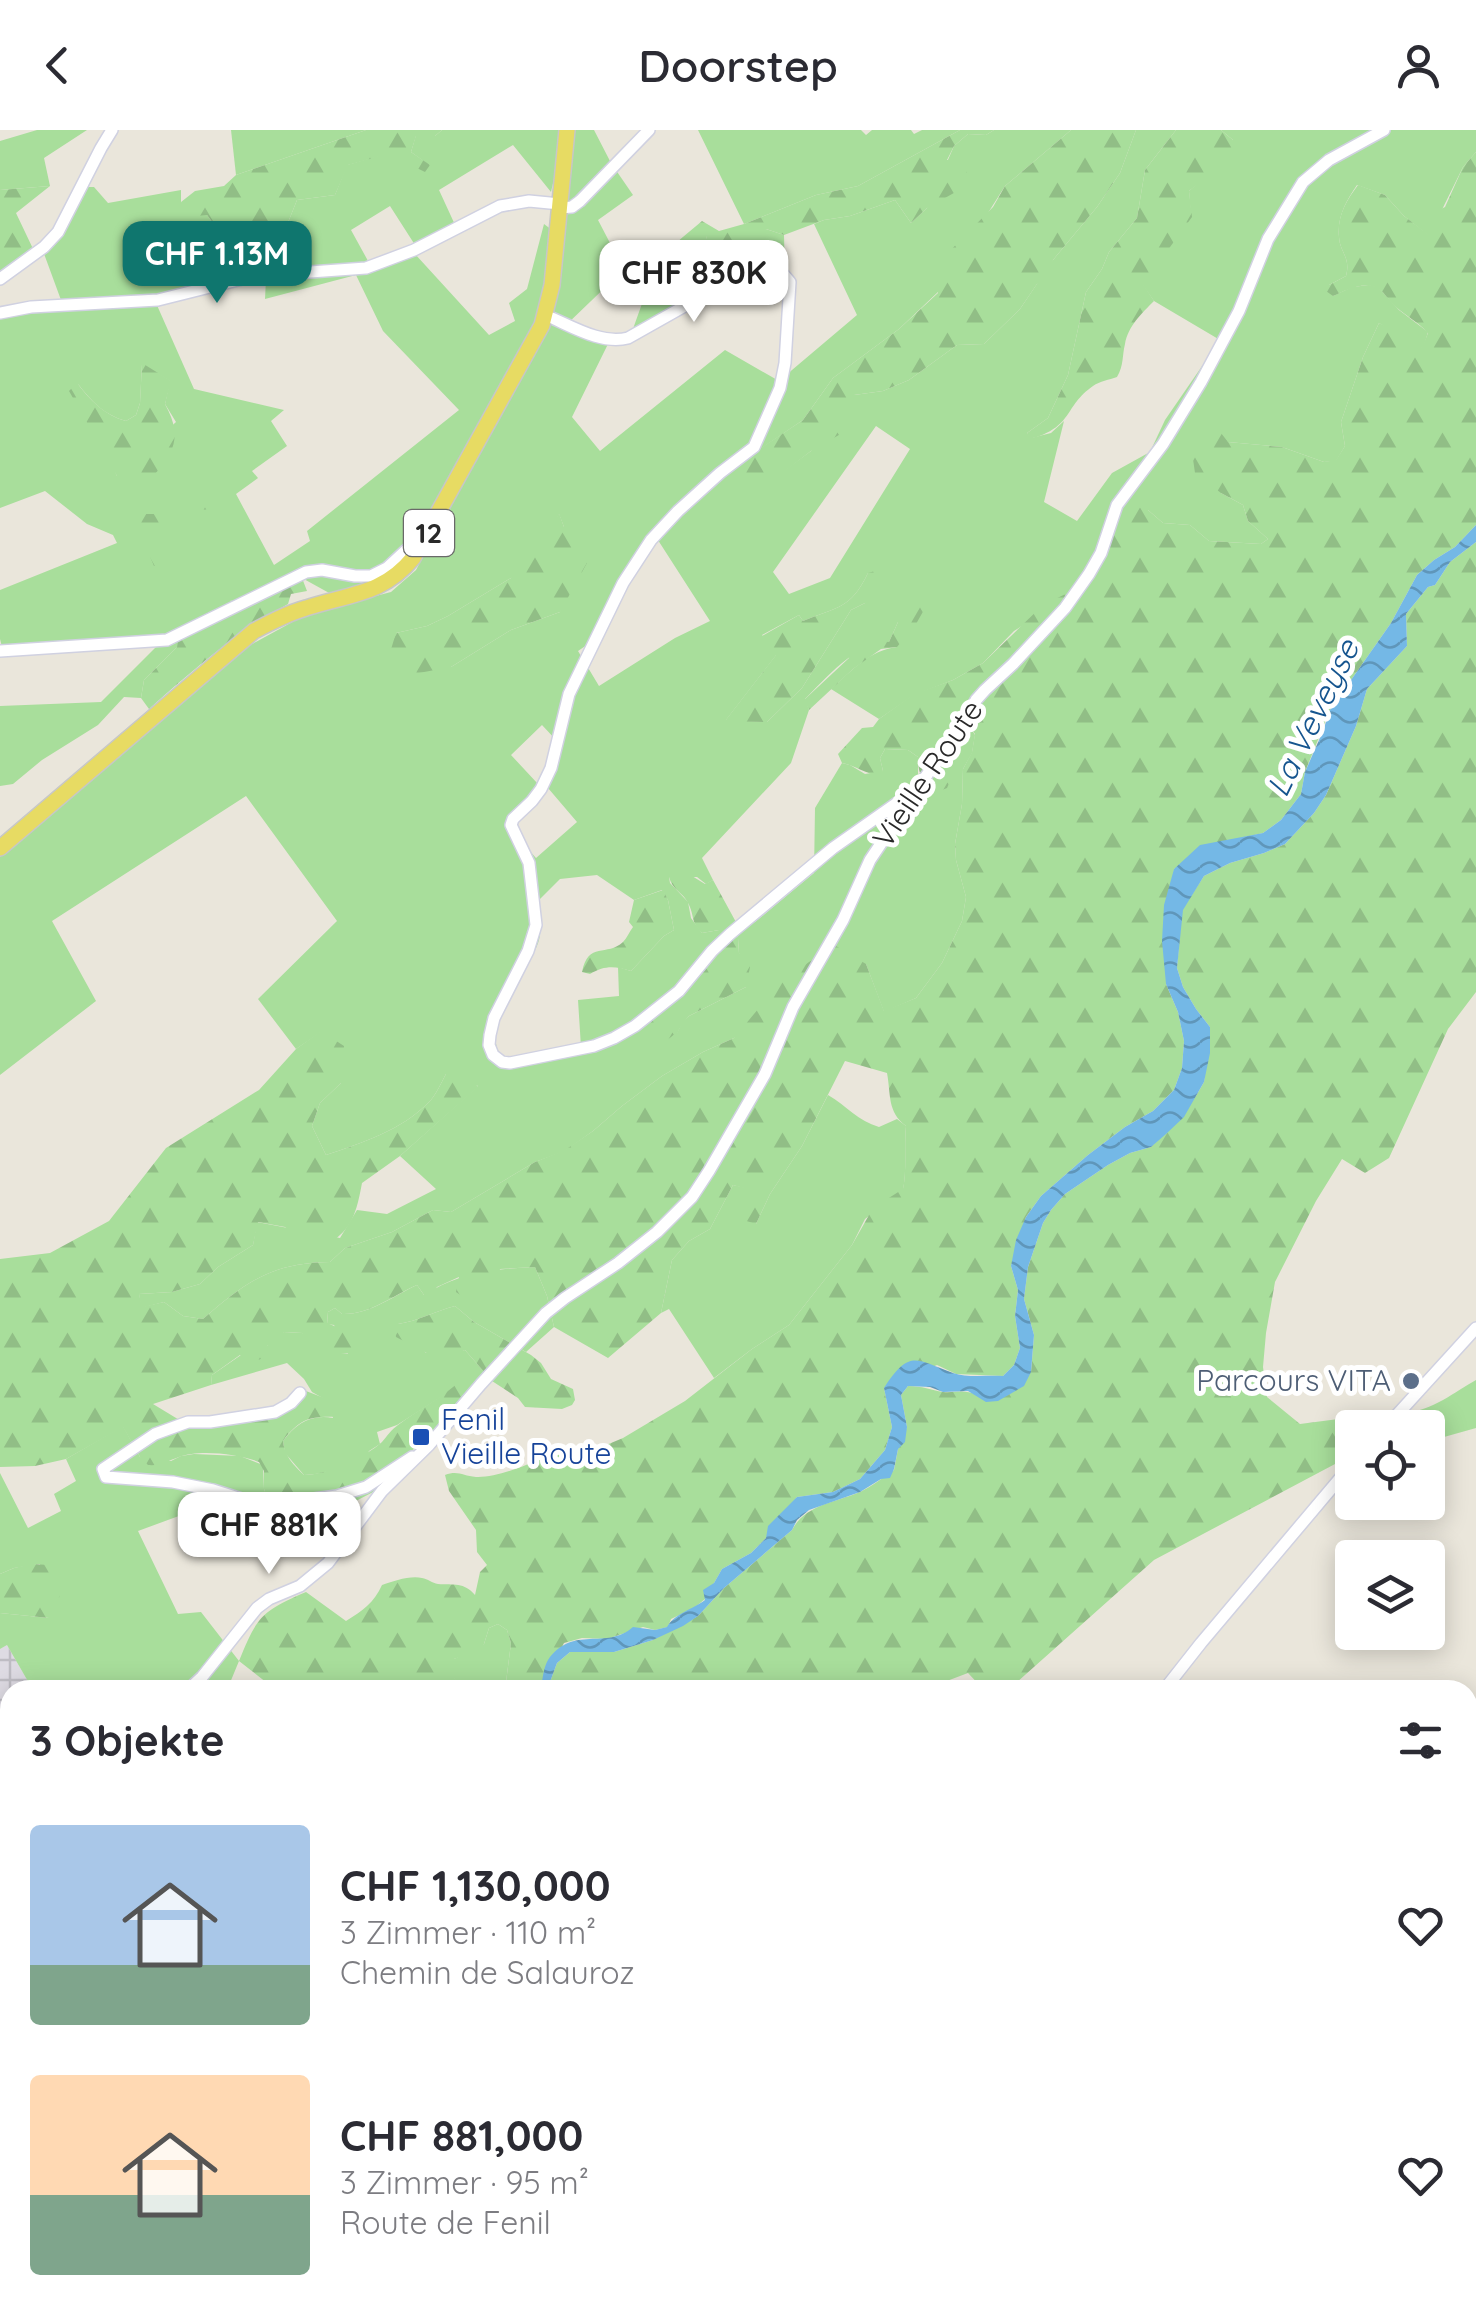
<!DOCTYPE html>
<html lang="de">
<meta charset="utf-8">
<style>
body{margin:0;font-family:Quicksand,sans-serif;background:#f7f7f7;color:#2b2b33;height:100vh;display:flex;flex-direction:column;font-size:38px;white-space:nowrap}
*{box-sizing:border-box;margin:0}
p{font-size:32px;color:#7c7c81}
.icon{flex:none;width:55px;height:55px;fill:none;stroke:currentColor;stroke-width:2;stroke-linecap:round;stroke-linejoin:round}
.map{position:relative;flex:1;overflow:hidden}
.details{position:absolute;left:0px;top:1550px;width:1478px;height:642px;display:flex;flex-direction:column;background:#fff;border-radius:30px 30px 0 0;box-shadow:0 5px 25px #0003}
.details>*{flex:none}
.buttons{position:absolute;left:1335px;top:1280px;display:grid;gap:20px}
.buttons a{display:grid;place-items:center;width:110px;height:110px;border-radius:10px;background:#fff;box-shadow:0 5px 25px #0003;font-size:50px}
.price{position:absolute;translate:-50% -85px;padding:0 22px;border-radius:20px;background:#fff;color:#222;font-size:32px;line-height:65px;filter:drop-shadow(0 2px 5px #0008)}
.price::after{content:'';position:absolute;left:50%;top:60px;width:30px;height:22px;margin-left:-15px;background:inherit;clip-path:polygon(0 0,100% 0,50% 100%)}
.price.current{background:#0f766e;color:#fff}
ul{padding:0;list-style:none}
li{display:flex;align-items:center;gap:30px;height:250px;padding:0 30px}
li span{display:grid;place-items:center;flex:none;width:280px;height:200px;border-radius:10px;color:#555}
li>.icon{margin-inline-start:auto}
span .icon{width:120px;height:120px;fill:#fffc;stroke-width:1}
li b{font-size:42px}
h2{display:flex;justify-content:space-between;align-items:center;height:120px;padding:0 30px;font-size:42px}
header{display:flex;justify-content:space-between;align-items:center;height:130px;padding:0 30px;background:#fff;font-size:45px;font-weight:600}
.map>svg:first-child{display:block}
</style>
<header><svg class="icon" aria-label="back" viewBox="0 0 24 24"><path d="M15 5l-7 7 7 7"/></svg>Doorstep<svg class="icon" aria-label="person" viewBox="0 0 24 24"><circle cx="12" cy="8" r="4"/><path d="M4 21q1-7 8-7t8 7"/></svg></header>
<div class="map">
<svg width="1476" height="2192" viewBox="0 0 1476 2192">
<defs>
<pattern id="industrial-grid" width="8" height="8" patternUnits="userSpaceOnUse" patternTransform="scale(2.5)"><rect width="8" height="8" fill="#dedbe3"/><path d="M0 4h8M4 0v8" fill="none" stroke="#bebcc3"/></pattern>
<pattern id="forest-firs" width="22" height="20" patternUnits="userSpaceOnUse" patternTransform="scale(2.5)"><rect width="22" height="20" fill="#a8de9b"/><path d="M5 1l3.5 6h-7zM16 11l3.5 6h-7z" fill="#91be86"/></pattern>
<pattern id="water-waves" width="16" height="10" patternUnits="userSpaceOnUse" patternTransform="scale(2.5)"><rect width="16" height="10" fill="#74b8e6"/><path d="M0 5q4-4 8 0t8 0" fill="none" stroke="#5f96ba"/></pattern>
</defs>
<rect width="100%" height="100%" fill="#eae6db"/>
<g fill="url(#industrial-grid)">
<path d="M7 1515 33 1560H10V1770L0 1785V1519Z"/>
<path d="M10 1806V1964L0 1959V1818Z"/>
</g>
<g fill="#a8de9b" fill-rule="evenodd">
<path d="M37 0H87L44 28 50 56 0 60V11Z"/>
<path d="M231 0H366L236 45Z"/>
<path d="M442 0H561L559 27 551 62 513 15 439 60 456 97 415 115 390 76 351 100 373 140 415 124 489 205 515 191 509 173 527 159 544 94 552 100 547 159 537 191 404 432 380 449 331 464 302 448 239 480 231 470 177 517 144 550 141 568 124 567 98 595 42 630 13 654 0 656V576L101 572 156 517H2L0 509V460L117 413 113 405 87 394 45 361 0 378V183L34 173 61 170 43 121 59 109 87 57H94L108 73 181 60V72L207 85 228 113 247 106 273 107 287 95 297 70 335 65 347 35 388 23 429 35 411 22 416 5 435 6ZM356 145 383 201 459 280 307 401 310 411 274 435 236 364 258 348 252 341 287 316 271 291 284 280 194 259 156 173 266 149 265 169ZM142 234 170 251 165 274 176 292 117 346 78 254C91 271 104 285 126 291L136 285 140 273Z"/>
<path d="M575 0H594L611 33 633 65 598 90 622 136 660 117 669 120 657 141 659 155 705 114 707 105 766 99 784 105 785 149 738 148 629 210 644 168 617 146 564 197 608 214 572 287 600 321 725 220 779 251 857 185 814 94 824 90 850 86 895 70 911 93 927 78 954 16 968 4 986 5 994 0H1071L1005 56 938 162 899 199 833 248 803 290 726 342 785 340 811 321 854 265 883 261 909 250 957 215 984 214 1020 179 1053 130 1097 77 1120 43 1136 0H1176L1145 40 1137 88 1109 122 1102 139 1086 162 1068 245 1048 288 1027 303 1031 308 1051 303 1064 291 1044 372 1077 391 1112 343 1150 322 1165 290 1220 210 1154 171 1142 154 1191 87 1189 61 1206 46 1233 10 1221 0H1476V22L1463 37 1429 106 1404 86 1385 65 1357 55C1346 71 1337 87 1339 107 1340 123 1351 127 1346 146L1329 155 1333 166 1352 157 1369 155 1378 157 1399 180 1428 202 1423 219 1379 193 1363 227 1341 292 1345 316 1336 331 1324 332 1282 317 1228 312 1221 363 1243 375 1248 391 1268 409 1261 414 1209 411 1190 395 1163 393 1148 380 1090 452 1014 501 983 533 953 550 914 565 879 589 831 559C851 541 870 520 897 517L898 492 889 512C858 510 825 549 805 569L809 580 791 633 702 728 713 750 706 754 697 747H669L670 753 688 772 691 788 702 803 719 800V808L677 904 682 893 689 886 746 857 739 823 737 794 755 792 814 743 815 678 842 633 850 635 865 644 883 641 880 628 885 619 908 620 918 627V644C960 635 949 625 966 591L975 605 972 623 963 639 962 674 955 714 956 730 966 767 962 791 942 833 916 868 884 882 866 834 734 908 703 922 662 946 622 976 593 1001 565 1021 535 1032 451 1082 433 1080 392 1102 345 1118 330 1132C271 1133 246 1152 203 1189L183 1186 164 1172 141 1178 139 1164 172 1162 200 1154 218 1137 253 1115 257 1092 340 1108 357 1080 387 1084 436 1059 400 1026 478 956 446 944C441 953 436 965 429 972 402 1000 362 1013 326 1025L312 996 320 973 341 953 321 902 296 919 258 869 337 791 246 666 52 791 96 871 0 945V727L64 669 176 578 243 519 307 484 391 462 416 440 548 193ZM876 296 910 319 830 448 789 464 773 442ZM559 384 564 397 560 482 511 500 451 537 396 503 427 496 448 486 511 448 553 395ZM656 407 710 491 675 508 599 556 578 521 600 506 622 455ZM868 443 865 473 851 480 802 558 767 592 726 590 777 524 762 505 799 485 803 491C838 476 850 480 868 443ZM542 595 556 610 538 654 511 625ZM548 658 577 692 536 728 507 695ZM597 745 634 770 662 760 668 770 674 800 664 806 631 841 618 837 619 866 578 870 581 917 506 930C472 903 530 842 539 810 542 798 539 783 538 771L560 749Z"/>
<path d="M698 0H861L866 5 872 0H911L914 4 922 0H960L858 56 816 65 744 94Z"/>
<path d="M828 965C847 976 858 991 879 997L897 989 906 996C904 1017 907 1040 903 1060L865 1089 852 1115 789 1195 752 1219 714 1248 669 1179 661 1183 672 1130 689 1111 710 1099 733 1055 747 1058 756 1094 770 1064 802 1016Z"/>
<path d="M535 1137 547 1166 554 1197 526 1222 474 1192 455 1176C436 1181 418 1191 398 1194L426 1223H454L465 1220 492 1251 469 1268 444 1265 397 1295 377 1302 380 1314 369 1321 364 1332C342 1335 324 1345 304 1345L285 1323 283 1311C296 1294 310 1284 333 1288L328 1271 312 1262 304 1249 287 1233 211 1255 212 1245 241 1225 267 1216 284 1202 302 1203 333 1222 348 1224 334 1195 327 1194 328 1182 335 1178 342 1184C369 1185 393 1166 417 1155L424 1165C460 1142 493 1139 535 1137Z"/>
<path d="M1476 1250V1298L1444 1307 1428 1309V1298H1386L1400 1281C1426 1286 1454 1262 1476 1250Z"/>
<path d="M123 1296 140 1327 171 1331 181 1326 194 1324 240 1326 263 1335 264 1359 270 1375 206 1376 138 1401 178 1484 201 1482 239 1531 227 1560H33L7 1515 0 1519V1483L49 1488 40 1434 14 1438 0 1444V1343L28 1398 61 1381 54 1364 76 1351 66 1329Z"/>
<path d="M498 1494 507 1500 511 1513 505 1560H461L454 1548V1529L484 1514 489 1498Z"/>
</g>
<g fill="url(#forest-firs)">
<path d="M366 0H442L435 6H416L411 22 430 35 425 42 388 24 348 35 335 65 297 70 287 95 272 107 247 106 228 113 207 85 186 87 181 72 195 61 224 56 236 45Z"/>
<path d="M960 0H994L986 5 968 4 954 16 947 30H963L970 54 927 78 911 93 895 70 850 86 824 90 784 105 766 99 752 114 719 117 707 106 705 114 712 136 675 165 659 155C654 124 681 110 702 91L719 101 744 94 816 65 858 56Z"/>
<path d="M1071 0H1136L1120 43 1097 77 1053 130 1051 148 1037 154 1020 179 984 214 957 215 909 250 883 261 854 265 859 283 851 298 811 321 785 341 743 353 731 354 725 342 803 290 833 248 899 199 938 163 939 132 993 77 1005 56Z"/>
<path d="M1176 0H1221L1233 10 1232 28 1189 61 1192 87 1143 154 1154 171C1142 183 1128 196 1125 214 1122 226 1124 235 1117 247 1109 250 1100 251 1093 256 1063 277 1074 297 1030 309L1027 303 1048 288 1068 245 1086 162 1102 139 1109 122 1137 88 1145 40Z"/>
<path d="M1476 22V395L1455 417 1434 430 1417 445 1391 493 1330 580 1305 642 1301 664 1281 690 1263 703 1237 709 1174 739 1166 854 1178 882 1184 911 1182 938 1174 960 1153 981 1125 997 1088 1025 1041 1066 1026 1087 1011 1136 1018 1160 1015 1186 1020 1218 1014 1235 1003 1246 956 1244 937 1235 884 1258 892 1297 885 1320 860 1349 833 1362 797 1367 766 1408 751 1423 722 1439 705 1469 694 1478 671 1489 668 1497 655 1500 643 1497 607 1509 582 1508 564 1513 540 1560H505L511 1513 507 1500 498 1494 489 1498 484 1514 477 1524H468L454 1529V1547L461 1560H276L239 1531C257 1486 262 1481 306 1462L346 1491C362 1481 374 1473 382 1455 393 1451 411 1445 422 1448 428 1449 432 1453 438 1454 454 1455 464 1452 475 1465L480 1442 487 1435 477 1422 476 1400 449 1361 445 1345C458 1340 463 1346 476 1347 501 1348 539 1330 561 1319L573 1323H587L623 1308 685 1271 752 1219 789 1195 852 1115 873 1078 903 1059C907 1040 904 1017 906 996 887 982 891 964 887 943L845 931 802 1016 770 1064 756 1094 737 1088 747 1059 733 1055 710 1099 689 1111 672 1130 661 1183 608 1228 554 1197 547 1166 535 1137 500 1139 497 1156 490 1164 462 1166 456 1162 459 1147 437 1157 430 1168 424 1165 417 1155C392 1166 369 1185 342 1184L335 1178 328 1182 327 1193 344 1200 356 1210 357 1222C347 1224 321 1225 311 1224L302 1203 284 1202 281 1210 267 1216 266 1227 250 1233 240 1225 212 1245 211 1255 153 1274 181 1291 275 1282 300 1263 306 1261 340 1274 344 1278 343 1283 338 1287C311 1286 300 1288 283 1311 284 1325 294 1336 304 1345 326 1345 366 1327 382 1312 387 1306 392 1299 398 1295 419 1279 442 1268 461 1250L474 1251 469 1268 437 1303 401 1328 375 1361 333 1383 306 1409H287L273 1397 270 1375 264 1359V1341L259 1332C239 1324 199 1319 179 1327 167 1331 161 1336 148 1335L140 1327 123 1297 66 1329 35 1336 0 1337V1129L50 1123 109 1091 166 1018 259 960 296 919 321 901 344 916 341 953 320 973 312 996 326 1025C362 1013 402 1000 429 972 436 965 441 953 446 944L464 939 478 957 400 1026 362 1053C355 1091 350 1102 316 1122L285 1097 258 1092 253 1115 218 1137 200 1154 172 1162 139 1164 142 1177 164 1172 183 1186 203 1189C246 1152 271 1133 330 1132L345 1118 392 1102 433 1080 451 1082 535 1032 565 1020 593 1001 622 976 662 946 703 922 734 908 779 854 809 832 836 816 866 834 884 881 916 868 942 833 962 791 966 767 956 730 955 714 962 674 963 639 972 622 975 604 966 592 956 612 954 625 942 639 951 649 947 658 942 660C923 653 918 647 918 627L908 620 885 619 880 628 883 641 880 645C864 644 857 636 842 633L838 624 862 598 873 597 879 589 914 564 953 550 983 533 1043 475 1090 452 1125 373 1148 380 1163 393 1190 395 1209 411 1261 414 1268 409 1248 391 1243 375 1221 363 1195 343 1193 329 1202 300 1214 294 1228 312 1282 317 1324 332 1336 330 1345 316 1341 292 1363 227 1379 193 1408 206 1422 218 1428 203C1418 192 1406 186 1396 177 1390 172 1385 163 1379 159 1365 150 1346 160 1333 166L1326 161 1329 155 1346 146C1351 127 1340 123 1339 107 1337 86 1346 71 1358 55L1385 65 1404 86 1429 105V85L1445 77 1463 37Z"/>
<path d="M50 56 16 83 35 123 0 147V60Z"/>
<path d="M142 233 171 251 165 274C186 312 170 328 144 356H132L117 346 69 261 77 253C91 271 104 285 126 291L136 285 140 273Z"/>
<path d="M214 354 218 356 212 379 198 380 187 397 159 401V433L154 436 132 384H173L192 373Z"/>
<path d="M559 383 564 397 587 433 560 482 511 500 451 537 408 545 395 544 388 529 396 503 427 496 448 486 511 448C515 421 547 407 559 383Z"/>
<path d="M1476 412V862L1448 899 1389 1028 1365 1043 1342 1029 1316 1071 1275 1152 1266 1203 1263 1237 1267 1267 1300 1294 1400 1281 1386 1297 1352 1298V1325L1154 1430 1008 1560H984L968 1543 923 1560H547L557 1533 570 1522H614L653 1510 698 1486 724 1458 792 1400C806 1374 835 1373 860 1362 873 1356 883 1347 894 1340L898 1319 907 1297 901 1265 908 1256C922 1256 931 1260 943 1262 956 1263 964 1259 977 1265L1031 1242 1034 1205 1024 1169 1028 1137 1043 1093 1051 1080 1065 1064 1108 1035 1130 1023 1151 1017 1196 966 1204 952 1210 897 1196 879 1183 857 1177 838 1182 780 1204 746 1230 733 1264 723 1285 714 1314 683 1326 665 1356 596 1367 559 1407 516 1406 484 1428 457 1435 455 1450 432Z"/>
<path d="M875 441 880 460 865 473 851 480 802 558 767 592 725 591 776 525 762 506 799 485 803 491C838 476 850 480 868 443Z"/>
<path d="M302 448 307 461 291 464 288 474C235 503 194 539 149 579L141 568 144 550 177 517 181 497 231 470 239 480Z"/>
<path d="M919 467 929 471 916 494 897 517 881 519 853 539 809 580 804 570 849 528 851 510 871 504 876 511 889 512 898 492Z"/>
<path d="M679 738 705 754 713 750 737 794 739 823 750 837 746 857 689 886C681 895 678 903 667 910L655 905 649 896 663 871 683 855 693 834 719 807V800L702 803C690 791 695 786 688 773 683 762 673 761 669 747Z"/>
<path d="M663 760 668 770 674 800 664 806 631 841C615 836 605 835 590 844L582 842C588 811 607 827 623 812 627 808 629 802 633 797L629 792 634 770Z"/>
<path d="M455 1176 474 1192 531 1225 541 1233 551 1249 573 1259 575 1270 572 1275 562 1279 525 1277 518 1268 492 1251 465 1220 444 1229H438L396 1207 394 1197 398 1194C418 1191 436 1181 455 1176Z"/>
<path d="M32 1434 49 1435 57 1439C61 1455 62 1477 49 1488L0 1483V1444L14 1438Z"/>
<path d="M0 1959 10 1964V2144L5 2142 3 2146 10 2154V2182H103L131 2186 139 2182 319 2183 311 2192H0Z"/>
</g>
<path fill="url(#water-waves)" d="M1476 395V412L1450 432 1435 455 1428 457 1406 484 1407 516 1367 559 1356 596 1326 665 1314 683 1285 714 1264 723 1230 733 1204 746 1183 780 1177 838 1183 857 1196 879 1210 897V923L1204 952 1184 987 1166 1004 1151 1017 1130 1023 1108 1035 1065 1064 1051 1080 1043 1093 1028 1137 1024 1169 1034 1205 1031 1242 1024 1256 998 1271 986 1272 968 1261 943 1262 930 1257 908 1256 901 1265 907 1297 905 1312 898 1319 894 1339 890 1348 881 1349 860 1362 809 1380 797 1390 792 1400 724 1458 698 1486 683 1496 653 1510 614 1522H570L557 1533 547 1560H540C543 1550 543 1538 548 1530 573 1494 606 1521 633 1497L655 1500 667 1497C674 1484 693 1479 705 1470L703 1460 714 1453 722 1439 751 1423 766 1408 768 1396 797 1367 833 1362 860 1349 885 1320 892 1297 884 1258C910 1218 916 1230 953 1243 967 1248 987 1245 1003 1246L1014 1235 1020 1218 1015 1186 1018 1160 1011 1136 1016 1110 1026 1087 1041 1066 1088 1025 1125 997 1153 981 1174 960 1182 938 1184 911 1178 882 1166 854 1162 811 1164 775 1174 739 1200 715 1263 703 1281 690 1301 664 1305 642 1323 601 1330 580 1391 493 1417 445 1434 430 1455 417Z"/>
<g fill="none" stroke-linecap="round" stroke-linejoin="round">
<g stroke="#74b8e6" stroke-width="18">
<path d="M0 2142 10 2147"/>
<path d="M103 2182 116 2186 124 2182"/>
</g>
<g stroke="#d0d1e1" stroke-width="14">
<g id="minor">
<path d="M560 78 572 77 580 71 649 0"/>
<path d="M0 149 44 117 58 102 101 18 112 0"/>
<path d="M0 183 31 177 158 170 254 146 366 138 414 120 500 76 529 71 560 74"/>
<path d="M545 185C570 195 600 215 628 208L738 146 784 145 790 152 785 233 780 258 754 317 720 343 678 381 651 410 623 453 569 564 551 638 541 659 532 671 513 689 511 695 529 733 536 795 528 821 494 888 490 905 489 915 493 925 502 932 510 933 594 916 614 908 635 896 679 861 712 821 730 804 833 718 897 673H908"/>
<path d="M0 521 167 510 306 442 322 440 355 446H371L387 438 415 412 423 413"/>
<path d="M300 1263 291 1273 275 1282 210 1292H188L155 1304 103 1339 106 1347 173 1352 213 1360 254 1373H283L337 1366 366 1357 412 1327"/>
<path d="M1385 1298 1476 1198"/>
<path d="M188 1560 202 1547 257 1478 269 1469 300 1456 328 1433 382 1361 429 1315 481 1254 546 1183 565 1168 618 1133 657 1102 692 1067 709 1041 765 944 793 877 843 790 870 730 947 615 960 600 976 570 985 560 1013 534 1065 478 1089 444 1101 423 1117 375 1163 314 1201 252 1239 181 1268 109 1303 52 1329 30 1384 0"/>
<path d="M1164 1560 1201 1513 1352 1334"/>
<path d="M0 1754 10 1757"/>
<path d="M0 1802 10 1784"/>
<path d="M1468 2121 1476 2104"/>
<path d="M1110 2182 1118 2192"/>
<path d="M429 2192 438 2182"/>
<path d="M470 2192 477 2182"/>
<path d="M1440 2192 1443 2182"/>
</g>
</g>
<g stroke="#c7c7c7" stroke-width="18">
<path id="major" d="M0 718 254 501C271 492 288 483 306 478 348 464 383 465 413 428L542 195 552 155 567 0"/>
</g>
<g stroke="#c7c7c7" stroke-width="20">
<g id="highway">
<path d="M1154 2182 1161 2192"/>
<path d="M1174 2182 1181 2192"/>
<path d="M325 2192 334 2182"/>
<path d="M347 2192 355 2182"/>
</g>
</g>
<use href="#minor" stroke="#fff" stroke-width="11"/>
<use href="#major" stroke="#e7db63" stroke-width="15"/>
<use href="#highway" stroke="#f3b35d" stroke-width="18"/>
</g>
<circle fill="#5c6f8a" stroke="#fff" stroke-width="4" cx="1411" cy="1251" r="10"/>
<rect fill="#1a4fb4" stroke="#fff" stroke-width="4" x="411" y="1297" width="20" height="20" rx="5"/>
<g text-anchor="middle" stroke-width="10" stroke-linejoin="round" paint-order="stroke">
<rect fill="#fff" stroke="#696969" stroke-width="2.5" x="404" y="380" width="50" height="46" rx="8"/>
<g font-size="28" font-weight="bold" fill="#292929">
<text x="429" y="413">12</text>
</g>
<g font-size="30" fill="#292929" stroke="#fff">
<text transform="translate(928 644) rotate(-56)" y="10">Vieille Route</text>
</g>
<g font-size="30" fill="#4e5e75" stroke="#fff" text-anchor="end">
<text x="1391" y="1261">Parcours VITA</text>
</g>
<g font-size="30" fill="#164399" stroke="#fff" text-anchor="start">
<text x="441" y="1300">Fenil<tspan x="441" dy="34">Vieille Route</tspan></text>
</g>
<g font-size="32" font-style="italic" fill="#16558f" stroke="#fff">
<text transform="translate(1313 588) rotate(-64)" y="11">La Veveyse</text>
</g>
</g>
</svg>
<div class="buttons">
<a><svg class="icon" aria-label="locate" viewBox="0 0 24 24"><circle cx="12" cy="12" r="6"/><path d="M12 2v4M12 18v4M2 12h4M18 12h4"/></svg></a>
<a><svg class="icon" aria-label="layers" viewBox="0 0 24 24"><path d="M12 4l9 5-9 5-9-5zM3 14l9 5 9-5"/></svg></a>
</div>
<b class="price current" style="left:217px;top:176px">CHF 1.13M</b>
<b class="price" style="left:694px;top:195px">CHF 830K</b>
<b class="price" style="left:269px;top:1447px">CHF 881K</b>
<section class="details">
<h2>3 Objekte<svg class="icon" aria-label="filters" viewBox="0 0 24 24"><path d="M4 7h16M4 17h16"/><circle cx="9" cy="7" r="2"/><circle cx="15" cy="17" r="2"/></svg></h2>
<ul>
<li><span style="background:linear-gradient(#a9c7e8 70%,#7fa58c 0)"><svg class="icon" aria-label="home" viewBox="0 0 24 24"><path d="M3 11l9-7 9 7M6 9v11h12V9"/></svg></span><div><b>CHF 1,130,000</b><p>3 Zimmer · 110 m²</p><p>Chemin de Salauroz</p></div><svg class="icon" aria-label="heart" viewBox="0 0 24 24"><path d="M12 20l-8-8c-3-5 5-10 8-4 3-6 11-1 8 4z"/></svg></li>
<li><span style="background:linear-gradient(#ffd9b3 60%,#7fa58c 0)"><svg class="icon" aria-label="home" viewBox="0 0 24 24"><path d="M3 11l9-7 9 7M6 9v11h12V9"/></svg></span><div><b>CHF 881,000</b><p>3 Zimmer · 95 m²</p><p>Route de Fenil</p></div><svg class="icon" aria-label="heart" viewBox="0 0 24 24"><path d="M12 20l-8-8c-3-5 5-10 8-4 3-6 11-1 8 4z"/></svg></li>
</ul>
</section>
</div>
